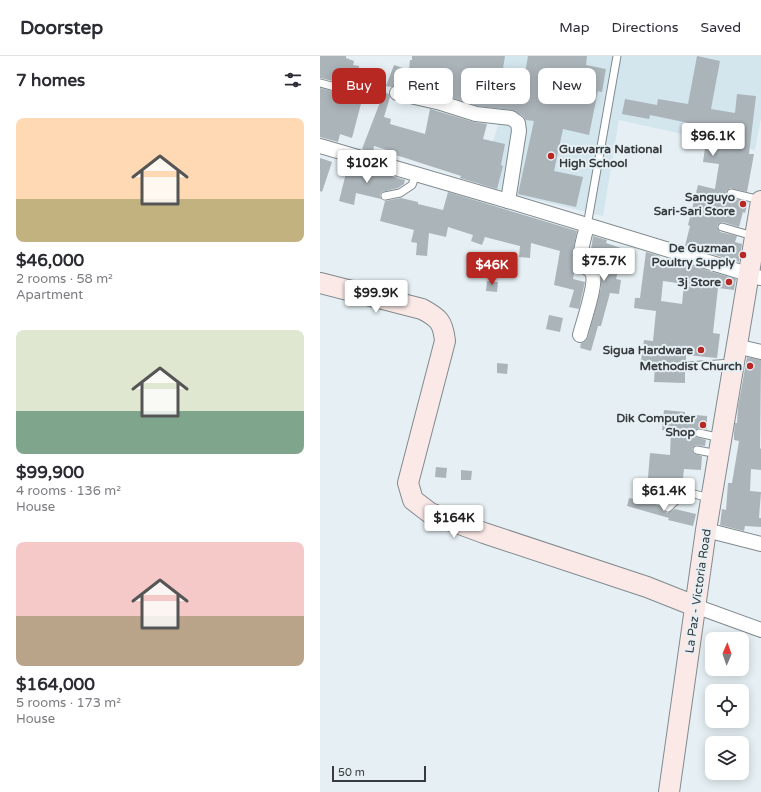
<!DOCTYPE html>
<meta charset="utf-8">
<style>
body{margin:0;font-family:"Varela Round",sans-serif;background:#f7f7f7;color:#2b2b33;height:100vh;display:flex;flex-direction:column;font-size:15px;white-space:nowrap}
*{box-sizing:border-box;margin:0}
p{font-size:13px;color:#7c7c81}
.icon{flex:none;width:22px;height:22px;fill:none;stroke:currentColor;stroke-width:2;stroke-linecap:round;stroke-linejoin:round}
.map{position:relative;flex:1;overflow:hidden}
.panel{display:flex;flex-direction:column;background:#fff;width:320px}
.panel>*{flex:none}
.guide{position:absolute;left:12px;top:12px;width:369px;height:36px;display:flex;gap:8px}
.needle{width:26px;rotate:2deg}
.buttons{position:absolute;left:385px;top:576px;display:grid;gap:8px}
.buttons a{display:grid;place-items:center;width:44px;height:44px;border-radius:8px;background:#fff;box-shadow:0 2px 10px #0003;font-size:20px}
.scale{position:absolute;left:12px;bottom:10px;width:94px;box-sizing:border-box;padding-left:4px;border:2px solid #373b3d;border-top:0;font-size:11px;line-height:14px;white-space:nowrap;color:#373b3d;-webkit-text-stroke:3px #e6f0f4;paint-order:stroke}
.price{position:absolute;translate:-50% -34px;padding:0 9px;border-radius:4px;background:#fff;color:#222;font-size:13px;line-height:26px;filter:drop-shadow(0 1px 2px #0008)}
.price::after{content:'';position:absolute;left:50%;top:24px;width:12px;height:9px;margin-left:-6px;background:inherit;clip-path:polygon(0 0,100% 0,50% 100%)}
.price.active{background:#b72823;color:#fff}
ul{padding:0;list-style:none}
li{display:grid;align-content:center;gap:8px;height:212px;padding:0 16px}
li span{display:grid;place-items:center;height:124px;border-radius:8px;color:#555}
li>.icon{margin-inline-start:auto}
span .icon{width:72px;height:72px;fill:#fffc;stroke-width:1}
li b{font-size:17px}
h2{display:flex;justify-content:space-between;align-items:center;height:48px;padding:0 16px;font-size:17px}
.chip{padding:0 14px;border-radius:8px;background:#fff;box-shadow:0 2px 10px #0003;font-size:14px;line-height:36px}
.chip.active{background:#b72823;color:#fff}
header{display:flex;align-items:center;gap:24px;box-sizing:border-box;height:56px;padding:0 20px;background:#fff;border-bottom:1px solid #e1e1e2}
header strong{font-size:19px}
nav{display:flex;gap:22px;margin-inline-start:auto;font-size:14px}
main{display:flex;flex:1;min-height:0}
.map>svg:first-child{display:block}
</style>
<header>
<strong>Doorstep</strong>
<nav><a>Map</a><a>Directions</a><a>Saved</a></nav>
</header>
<main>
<section class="panel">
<h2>7 homes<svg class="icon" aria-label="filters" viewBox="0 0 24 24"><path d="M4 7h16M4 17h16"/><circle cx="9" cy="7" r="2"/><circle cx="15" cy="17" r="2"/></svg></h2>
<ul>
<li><span style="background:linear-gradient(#ffd9b3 65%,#c2b280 0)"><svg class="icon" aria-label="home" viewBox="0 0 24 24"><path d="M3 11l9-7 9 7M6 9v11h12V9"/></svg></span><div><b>$46,000</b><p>2 rooms · 58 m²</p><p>Apartment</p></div></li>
<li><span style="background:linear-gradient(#dfe7d0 65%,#7fa58c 0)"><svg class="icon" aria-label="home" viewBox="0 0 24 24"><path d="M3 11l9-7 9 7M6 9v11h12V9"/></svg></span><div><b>$99,900</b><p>4 rooms · 136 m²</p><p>House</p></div></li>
<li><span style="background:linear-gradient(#f6c9c9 60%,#b9a48a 0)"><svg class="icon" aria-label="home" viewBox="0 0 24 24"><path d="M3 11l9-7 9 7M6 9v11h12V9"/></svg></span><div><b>$164,000</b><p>5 rooms · 173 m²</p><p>House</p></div></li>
</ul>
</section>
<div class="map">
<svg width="441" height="736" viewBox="0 0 441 736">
<rect width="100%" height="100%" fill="#e6f0f4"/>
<path fill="#d3e5ed" d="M178 0H441V62L435 94 299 64 283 160 159 130 178 69 113 52 127 10Z"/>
<g fill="#abb4b9" fill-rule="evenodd">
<path d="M0 0H26V2L34 5 33 9 39 10 37 38 43 40 32 82 20 78 18 86 0 81V32L16 36 20 32 17 26 0 22Z"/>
<path d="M92 0H185L180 31 202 35 208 0H267L266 9 286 13 282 36 278 35 269 79 243 73 234 115 263 121 256 151 198 138 214 65 206 64 203 60 192 54 158 50 123 39 79 29 71 31 66 30 74 9 89 14 90 4H92Z"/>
<path d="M377 0 400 5 391 53 415 57 417 38 436 40 429 98H434L427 136 410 132 406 136 410 142 428 146 425 157 423 156 419 171 403 166 399 167 397 170 400 176 417 180 415 186 422 188 419 206 365 190 370 170 368 169 378 129 395 133 399 108 383 106 388 71 330 59 329 63 302 58 305 43 337 49 338 43 368 48Z"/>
<path d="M64 36 69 38 70 41 64 61 71 63 70 68 105 78 110 53 154 66 167 68 163 83 185 88 181 109 183 110 177 133 140 122 141 120 76 99 77 97 54 90 53 97 42 93Z"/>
<path d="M0 102 12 106 2 136 0 135Z"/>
<path d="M28 109H36L85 124 84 128 78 132 62 136 60 139 61 143 36 137 34 149 19 145Z"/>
<path d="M128 136 257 175 253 195V206L255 212 253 223 265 226 259 253 249 251 254 234 234 229 240 195 211 187 210 202 199 201 200 190 165 181 162 189 151 185 153 179 128 171 126 181 109 177 107 200 96 199 97 187 91 186 94 174 60 165 65 145 81 142 98 146V148L123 154Z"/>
<path d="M273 180 287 184 286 187 304 193 296 223 301 224 299 238 290 237 281 270H278L271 295 260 292 261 287 266 285 268 281 281 232V218L277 210 278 207 270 202Z"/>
<path d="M326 196 340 200V204L359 206 416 223 414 234 398 232 393 277 400 278 397 302 366 299V305L362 310 365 315V327L334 326 335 306 321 305 324 284 333 285 336 255 314 252 315 242H320ZM343 225 364 228 362 248 341 245Z"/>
<path d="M167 225 178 226 177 236 166 235Z"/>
<path d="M229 259 243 262 240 276 226 273Z"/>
<path d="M427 301 441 304 440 392 441 393V414L431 413 430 435 441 436 439 462H441V471L425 470 424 475 400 469 402 453 406 454 408 427H412L419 385 414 384V377L415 367H417L418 351Z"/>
<path d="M177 307 188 308 187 318 177 317Z"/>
<path d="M344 354 365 356V358L387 360V373L378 372 374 376 376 381 386 384 385 390 376 389 372 393 374 398 382 400 381 414 364 413 362 432 358 436 327 434 330 397 350 399 351 375 342 374Z"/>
<path d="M116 411 127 412 126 422 115 421Z"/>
<path d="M141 414 152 415 151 424H141Z"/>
<path d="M309 442 343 450V454L347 457 355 453 376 458 373 470 348 464 349 462 307 450Z"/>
</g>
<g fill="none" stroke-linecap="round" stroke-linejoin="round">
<g stroke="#818a8e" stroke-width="9">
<g id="lane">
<path d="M0 27 15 31"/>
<path d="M411 137 441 144"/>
<path d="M65 140 80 137 92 129 96 118"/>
<path d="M267 170 297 0"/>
<path d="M402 171 433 180"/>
<path d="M367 310 413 307"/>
<path d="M379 377 401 382"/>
<path d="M377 394 398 398"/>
<path d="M348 452 364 437 367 436 389 442"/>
</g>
</g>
<g stroke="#818a8e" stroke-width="16">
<g id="street">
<path d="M77 37 121 47 156 58 191 62 198 67 199 75 188 145"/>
<path d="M0 90 188 145 441 222"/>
<path d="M260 279C263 267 276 230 273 219 272 214 266 212 263 208 257 203 265 178 267 170"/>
<path d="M416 290 441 296"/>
<path d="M386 474 441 488"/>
<path d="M375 550 441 574"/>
</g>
</g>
<g stroke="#818a8e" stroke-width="22">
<g id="secondary">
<path d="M0 227 102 253C119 262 123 266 125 285L88 427 93 444 110 457 164 477 327 531 375 550"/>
<path d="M349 736 386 474 441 145"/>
</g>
</g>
<use href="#lane" stroke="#fff" stroke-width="7"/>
<use href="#street" stroke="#fff" stroke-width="14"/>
<use href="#secondary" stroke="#fae9e7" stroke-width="20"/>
</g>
<g fill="#b72823" stroke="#e6f0f4" stroke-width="1.5">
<circle cx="231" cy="100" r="4"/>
<circle cx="423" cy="148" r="4"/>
<circle cx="423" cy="199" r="4"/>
<circle cx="409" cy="226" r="4"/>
<circle cx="381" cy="294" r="4"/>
<circle cx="430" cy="310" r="4"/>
<circle cx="383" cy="369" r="4"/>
</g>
<g text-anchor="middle" stroke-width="4" stroke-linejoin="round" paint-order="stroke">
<g font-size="12" font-weight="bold" fill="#373b3d" stroke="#e6f0f4" text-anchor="end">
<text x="239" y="97" text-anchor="start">Guevarra National<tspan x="239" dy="14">High School</tspan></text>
<text x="415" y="145">Sanguyo<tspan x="415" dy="14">Sari-Sari Store</tspan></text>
<text x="415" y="196">De Guzman<tspan x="415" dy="14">Poultry Supply</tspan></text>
<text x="401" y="230">3j Store</text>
<text x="373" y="298">Sigua Hardware</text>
<text x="422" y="314">Methodist Church</text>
<text x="375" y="366">Dik Computer<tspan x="375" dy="14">Shop</tspan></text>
</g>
<g font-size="12" fill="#373b3d" stroke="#e6f0f4">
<text transform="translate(378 535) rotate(-82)" y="4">La Paz - Victoria Road</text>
</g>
</g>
</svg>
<div class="buttons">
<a><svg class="needle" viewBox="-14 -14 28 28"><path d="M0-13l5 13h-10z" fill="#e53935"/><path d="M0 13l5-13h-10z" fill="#7c7c81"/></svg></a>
<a><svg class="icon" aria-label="locate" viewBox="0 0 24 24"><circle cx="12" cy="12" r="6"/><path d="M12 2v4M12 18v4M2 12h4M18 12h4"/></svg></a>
<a><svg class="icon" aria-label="layers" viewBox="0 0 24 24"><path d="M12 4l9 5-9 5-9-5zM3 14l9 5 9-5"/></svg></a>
</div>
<div class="scale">50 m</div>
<b class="price" style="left:393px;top:101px">$96.1K</b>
<b class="price" style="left:47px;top:128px">$102K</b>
<b class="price" style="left:284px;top:226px">$75.7K</b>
<b class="price active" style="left:172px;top:230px">$46K</b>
<b class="price" style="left:56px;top:258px">$99.9K</b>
<b class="price" style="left:344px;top:456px">$61.4K</b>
<b class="price" style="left:134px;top:483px">$164K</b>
<div class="guide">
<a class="chip active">Buy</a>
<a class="chip">Rent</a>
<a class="chip">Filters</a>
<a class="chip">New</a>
</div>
</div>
</main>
